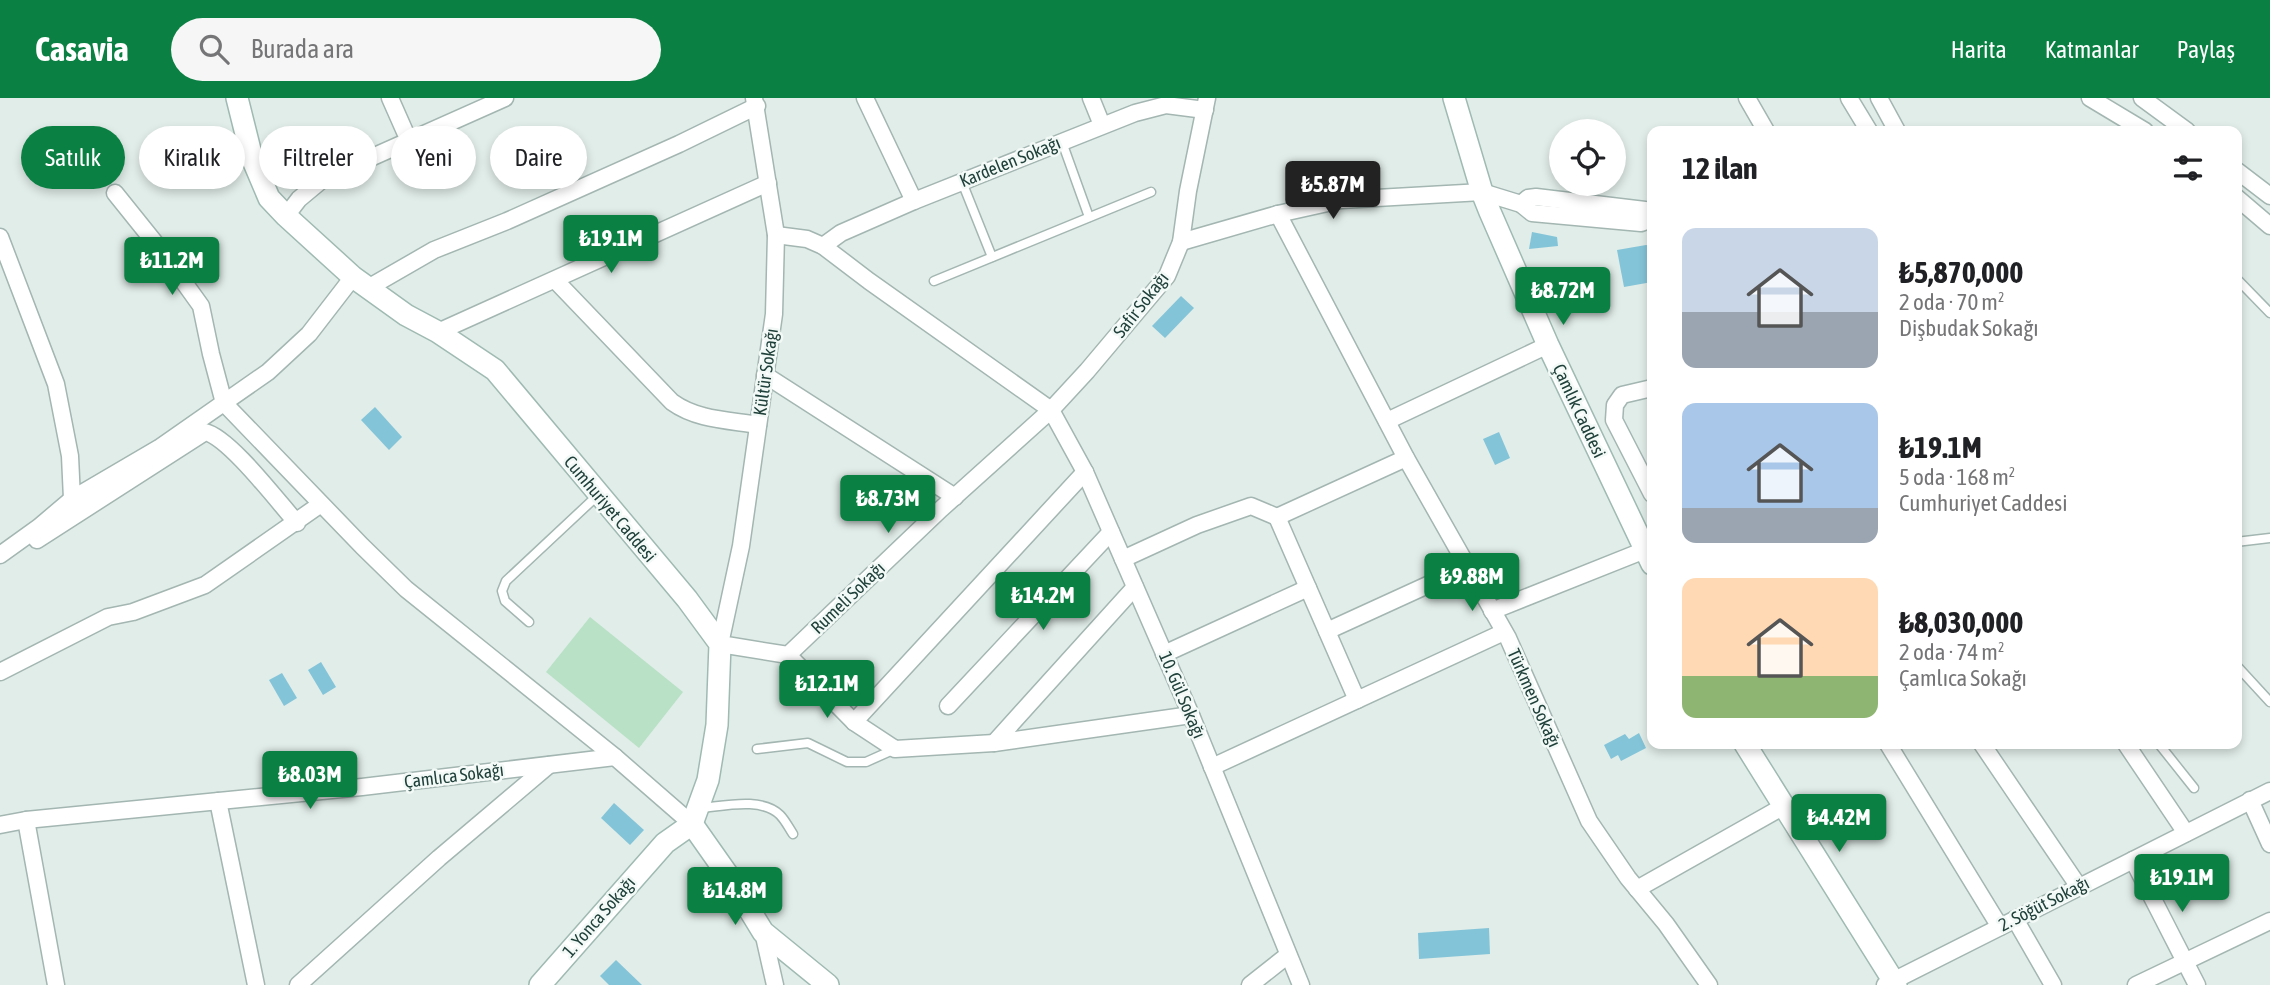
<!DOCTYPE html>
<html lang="tr">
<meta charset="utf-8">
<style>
body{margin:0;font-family:"Asap Condensed",sans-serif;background:#f6f6f6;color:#202124;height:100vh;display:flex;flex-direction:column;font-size:26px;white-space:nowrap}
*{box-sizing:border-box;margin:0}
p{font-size:23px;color:#757577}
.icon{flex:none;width:38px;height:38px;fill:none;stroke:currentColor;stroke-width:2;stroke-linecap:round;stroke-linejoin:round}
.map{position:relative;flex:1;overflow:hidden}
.details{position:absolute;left:1647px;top:28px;width:595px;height:623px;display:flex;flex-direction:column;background:#fff;border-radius:14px;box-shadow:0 4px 10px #0003}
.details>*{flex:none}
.top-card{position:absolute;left:21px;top:28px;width:665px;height:63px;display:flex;gap:14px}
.fabs{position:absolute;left:1549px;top:21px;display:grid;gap:14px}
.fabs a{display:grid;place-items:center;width:77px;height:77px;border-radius:50%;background:#fff;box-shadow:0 4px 10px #0003;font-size:35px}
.price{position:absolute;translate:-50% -60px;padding:0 16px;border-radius:7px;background:#0b8043;color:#fff;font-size:23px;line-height:46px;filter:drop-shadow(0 2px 4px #0008)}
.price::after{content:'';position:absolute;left:50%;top:42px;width:21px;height:16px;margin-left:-10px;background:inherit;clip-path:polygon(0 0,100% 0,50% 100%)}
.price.on{background:#222;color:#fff}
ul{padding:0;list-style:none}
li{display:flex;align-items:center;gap:21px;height:175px;padding:0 35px}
li span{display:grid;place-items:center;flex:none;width:196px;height:140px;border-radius:14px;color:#555}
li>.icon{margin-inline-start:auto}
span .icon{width:84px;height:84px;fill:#fffc;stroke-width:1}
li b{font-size:30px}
h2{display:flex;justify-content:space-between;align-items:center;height:84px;padding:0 35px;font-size:30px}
.chip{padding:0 24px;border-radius:32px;background:#fff;box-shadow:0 4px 10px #0003;font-size:24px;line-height:63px}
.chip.on{background:#0b8043;color:#fff}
header{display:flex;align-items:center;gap:42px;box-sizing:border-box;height:98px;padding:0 35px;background:#0b8043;color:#fff}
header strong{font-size:33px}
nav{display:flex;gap:38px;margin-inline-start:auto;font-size:24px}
.search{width:490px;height:63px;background:#f6f6f6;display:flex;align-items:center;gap:18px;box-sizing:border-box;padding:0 24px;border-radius:38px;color:#757577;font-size:26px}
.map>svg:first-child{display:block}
</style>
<header>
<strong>Casavia</strong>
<div class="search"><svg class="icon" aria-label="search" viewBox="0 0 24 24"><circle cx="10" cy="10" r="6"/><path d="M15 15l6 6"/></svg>Burada ara</div>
<nav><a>Harita</a><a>Katmanlar</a><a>Paylaş</a></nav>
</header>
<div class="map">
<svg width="2270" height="887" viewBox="0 0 2270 887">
<rect width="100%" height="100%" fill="#e1ede9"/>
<path fill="#b8e1c6" d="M590 519 683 594 639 650 546 574Z"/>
<g fill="#84c4d8">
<path d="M1532 134 1557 139 1558 148 1529 151Z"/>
<path d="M1646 147 1652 148V184L1624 189 1617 152Z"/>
<path d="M1181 198 1194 210 1165 240 1152 228Z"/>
<path d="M375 309 402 339 389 352 361 322Z"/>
<path d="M1499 334 1510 360 1495 367 1483 341Z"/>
<path d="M321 564 336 589 323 597 308 572Z"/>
<path d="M282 575 297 600 284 608 269 582Z"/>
<path d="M1639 635 1646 650 1621 663 1618 657 1611 661 1604 647 1625 636 1629 641Z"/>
<path d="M614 705 644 732 630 747 601 720Z"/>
<path d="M1489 830 1490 856 1419 861 1418 835Z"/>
<path d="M616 862 642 887H609L600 878Z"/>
</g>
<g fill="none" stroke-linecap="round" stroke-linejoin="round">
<g stroke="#a3b6b1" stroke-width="11">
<g id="lane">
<path d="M1062 44 1089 119"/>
<path d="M962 84 992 159"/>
<path d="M2236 180 2270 215"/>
<path d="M934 183 1151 94"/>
<path d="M2236 444 2270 440"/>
<path d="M529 524 505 503 502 493 506 483 598 397"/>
<path d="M2236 567 2270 604"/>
<path d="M2159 646 2194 690"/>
<path d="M757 651 808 645 847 664H866L895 651"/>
<path d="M701 710C724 708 762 699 780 717 785 722 789 730 793 736"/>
</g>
</g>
<g stroke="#a3b6b1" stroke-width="19">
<g id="street">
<path d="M390 0 409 43"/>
<path d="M754 0 776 137 774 216 741 448 720 546 788 557 941 411 1051 312 1087 273 1167 178 1181 144 1188 93 1207 0"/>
<path d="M865 0 914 103"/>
<path d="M1091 0 1102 27"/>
<path d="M1747 0 1766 33"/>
<path d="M1849 0 1869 33"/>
<path d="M1879 0 1897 33"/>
<path d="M2090 0 2145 33"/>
<path d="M2142 0 2187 33"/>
<path d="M2236 72 2270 98"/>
<path d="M115 95 160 151 201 208 211 256 224 305 362 448 406 491 615 659 692 726"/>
<path d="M2236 99 2270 128"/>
<path d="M1521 106 1528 100 1536 99 1645 112 1652 116"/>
<path d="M1278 116 1406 360 1508 540 1589 723 1628 780 1666 826 1709 887"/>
<path d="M286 118 299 101 323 81 505 0"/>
<path d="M776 137 807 141 823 148 869 183 1051 312 1085 374 1191 617 1301 887"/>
<path d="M0 139 56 286 70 358 72 401"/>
<path d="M1181 144 1278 116 1341 102 1482 94 1521 106 1532 115 1641 125 1652 121"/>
<path d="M823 148 841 135 914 103 1135 15 1166 7 1205 12"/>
<path d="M555 182 672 304C697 322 728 322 758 327"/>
<path d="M368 190 434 152 507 123 679 46 757 8"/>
<path d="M438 234 768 85"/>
<path d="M765 277 955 399"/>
<path d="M1652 290 1622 297 1615 307 1614 322 1652 396"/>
<path d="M1387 323 1548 247"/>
<path d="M1277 419 1357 602"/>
<path d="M37 442 205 334C229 339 279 405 297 425"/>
<path d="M0 457 39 429 72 401 159 350 268 274 309 236 353 179"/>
<path d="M1123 461 1197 427 1251 408 1277 419 1406 360"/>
<path d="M1492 513 1645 452"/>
<path d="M1327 533 1467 469"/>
<path d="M1164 556 1308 490"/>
<path d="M788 557 854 624 895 651 994 645 1191 617"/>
<path d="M0 574 108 519 133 514 205 487 321 406"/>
<path d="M948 608 1111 434"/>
<path d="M854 624 1085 374"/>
<path d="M994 645 1135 489"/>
<path d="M1888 646 2000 829"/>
<path d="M1982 646 2079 789"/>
<path d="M2126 646 2186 735"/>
<path d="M1212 669 1504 534"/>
<path d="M2250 702 2270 746"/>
<path d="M218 703 256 887"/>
<path d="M26 722 56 887"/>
<path d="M0 727 26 722 362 689 615 659"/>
<path d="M2133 762 2197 887"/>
<path d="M1637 791 1784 708"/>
<path d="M2015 821 2053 887"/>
<path d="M763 834 775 887"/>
<path d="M298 887 439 760 549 667"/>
<path d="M1250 887 1288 857"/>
<path d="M1885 887 2270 693"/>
<path d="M2136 887 2270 823"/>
</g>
</g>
<g stroke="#9fbab2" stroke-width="24">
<g id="secondary">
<path d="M237 0 252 60 269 100 286 118 353 179 406 217 438 234 495 272 687 501 720 546 717 627 708 682 692 726"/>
<path d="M1454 0 1482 94 1490 114 1548 247 1652 466"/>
<path d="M1745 646 1896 887"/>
<path d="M692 726 730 780 763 834 828 887"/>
<path d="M540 887 665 745 692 726"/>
</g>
</g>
<use href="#lane" stroke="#fff" stroke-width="8"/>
<use href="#street" stroke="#fff" stroke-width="16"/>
<use href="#secondary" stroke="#fff" stroke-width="21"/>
</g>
<g text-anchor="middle" stroke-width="5" stroke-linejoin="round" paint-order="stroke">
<g font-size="18" fill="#20403a" stroke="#f2f9f6">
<text transform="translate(1010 64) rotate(-22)" y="6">Kardelen Sokağı</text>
<text transform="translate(1141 207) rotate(-52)" y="6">Safir Sokağı</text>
<text transform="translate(766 274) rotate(-82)" y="6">Kültür Sokağı</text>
<text transform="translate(1579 313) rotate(65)" y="6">Çamlık Caddesi</text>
<text transform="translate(610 411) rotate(50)" y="6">Cumhuriyet Caddesi</text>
<text transform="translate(848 500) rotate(-44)" y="6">Rumeli Sokağı</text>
<text transform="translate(1182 597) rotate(67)" y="6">10. Gül Sokağı</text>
<text transform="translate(1534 600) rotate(66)" y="6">Türkmen Sokağı</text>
<text transform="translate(454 678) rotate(-7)" y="6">Çamlıca Sokağı</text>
<text transform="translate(2044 806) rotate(-27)" y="6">2. Söğüt Sokağı</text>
<text transform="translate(599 819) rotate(-49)" y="6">1. Yonca Sokağı</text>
</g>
</g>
</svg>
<div class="fabs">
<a><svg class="icon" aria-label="locate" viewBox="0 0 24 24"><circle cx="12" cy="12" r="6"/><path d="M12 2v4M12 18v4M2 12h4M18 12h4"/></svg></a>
</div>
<b class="price on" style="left:1333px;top:123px">₺5.87M</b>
<b class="price" style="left:611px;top:177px">₺19.1M</b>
<b class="price" style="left:172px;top:199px">₺11.2M</b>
<b class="price" style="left:1563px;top:229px">₺8.72M</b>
<b class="price" style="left:888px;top:437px">₺8.73M</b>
<b class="price" style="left:1472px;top:515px">₺9.88M</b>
<b class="price" style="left:1043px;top:534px">₺14.2M</b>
<b class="price" style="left:827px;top:622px">₺12.1M</b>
<b class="price" style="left:310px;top:713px">₺8.03M</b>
<b class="price" style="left:1839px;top:756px">₺4.42M</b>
<b class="price" style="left:2182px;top:816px">₺19.1M</b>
<b class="price" style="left:735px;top:829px">₺14.8M</b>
<div class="top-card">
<a class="chip on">Satılık</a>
<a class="chip">Kiralık</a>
<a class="chip">Filtreler</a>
<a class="chip">Yeni</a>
<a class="chip">Daire</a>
</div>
<section class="details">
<h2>12 ilan<svg class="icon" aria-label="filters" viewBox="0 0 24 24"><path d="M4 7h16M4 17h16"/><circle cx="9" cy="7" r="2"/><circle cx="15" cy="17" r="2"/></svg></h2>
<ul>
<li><span style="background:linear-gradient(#c9d6e8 60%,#9aa5b1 0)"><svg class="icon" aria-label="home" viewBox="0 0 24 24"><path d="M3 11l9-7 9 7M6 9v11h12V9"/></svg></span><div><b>₺5,870,000</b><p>2 oda · 70 m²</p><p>Dişbudak Sokağı</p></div></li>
<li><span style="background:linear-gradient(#a9c7e8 75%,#9aa5b1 0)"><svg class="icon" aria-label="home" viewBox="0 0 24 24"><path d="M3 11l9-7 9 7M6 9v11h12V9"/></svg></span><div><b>₺19.1M</b><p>5 oda · 168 m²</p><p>Cumhuriyet Caddesi</p></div></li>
<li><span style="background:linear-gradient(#ffd9b3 70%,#8fb573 0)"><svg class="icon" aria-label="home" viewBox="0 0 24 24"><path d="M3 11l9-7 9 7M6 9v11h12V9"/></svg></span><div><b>₺8,030,000</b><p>2 oda · 74 m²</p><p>Çamlıca Sokağı</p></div></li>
</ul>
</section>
</div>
